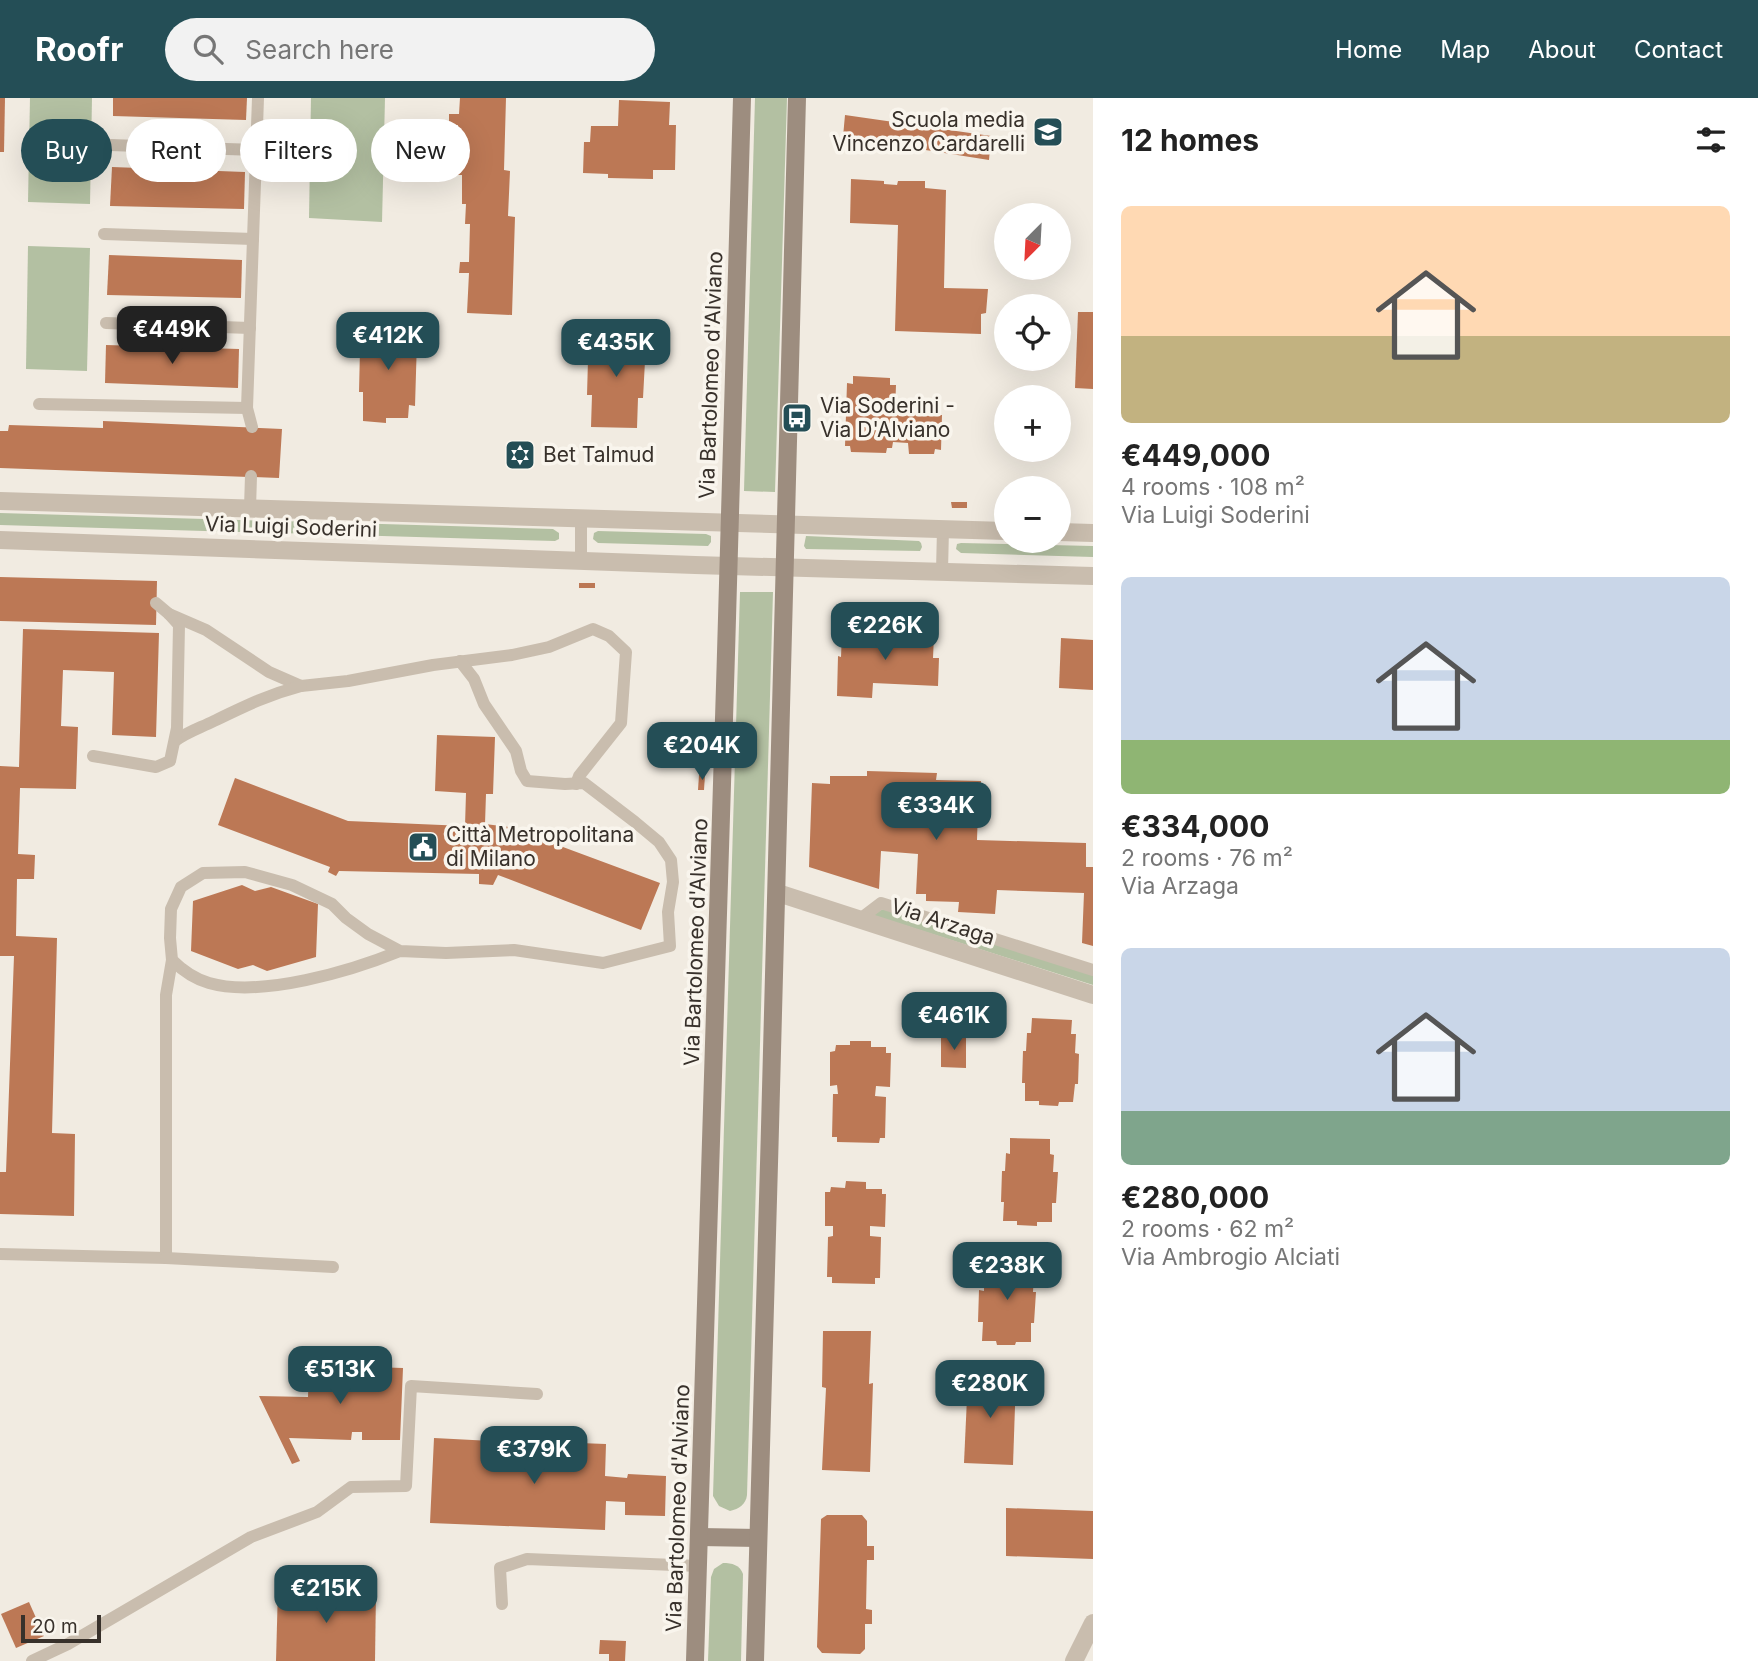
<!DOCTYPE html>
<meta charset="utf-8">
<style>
body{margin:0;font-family:Inter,sans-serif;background:#f2f2f2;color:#222;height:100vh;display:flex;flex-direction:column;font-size:26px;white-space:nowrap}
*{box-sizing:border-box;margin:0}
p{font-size:23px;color:#767676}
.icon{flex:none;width:38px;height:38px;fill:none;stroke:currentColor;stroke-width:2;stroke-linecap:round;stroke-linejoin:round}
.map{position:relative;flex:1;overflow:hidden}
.drawer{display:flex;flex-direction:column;background:#fff;width:665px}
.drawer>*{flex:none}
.guide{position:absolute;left:21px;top:21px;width:665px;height:63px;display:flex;gap:14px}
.needle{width:46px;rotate:204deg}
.tools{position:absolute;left:994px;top:105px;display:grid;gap:14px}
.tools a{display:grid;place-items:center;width:77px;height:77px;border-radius:50%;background:#fff;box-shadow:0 7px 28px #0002;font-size:35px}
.scale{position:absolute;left:21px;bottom:18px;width:80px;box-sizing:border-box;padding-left:7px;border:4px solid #38312b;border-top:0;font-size:19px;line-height:24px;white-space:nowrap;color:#38312b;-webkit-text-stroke:5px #f9f5ed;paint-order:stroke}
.price{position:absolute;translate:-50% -60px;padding:0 16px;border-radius:14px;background:#244e56;color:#fff;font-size:23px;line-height:46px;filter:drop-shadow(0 2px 4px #0008)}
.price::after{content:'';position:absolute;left:50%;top:42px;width:21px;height:16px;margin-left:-10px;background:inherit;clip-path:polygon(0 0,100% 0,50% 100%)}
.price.on{background:#222;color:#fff}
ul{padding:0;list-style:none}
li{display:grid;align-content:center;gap:14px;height:371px;padding:0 28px}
li span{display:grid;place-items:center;height:217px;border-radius:10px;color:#555}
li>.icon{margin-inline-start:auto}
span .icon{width:126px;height:126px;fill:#fffc;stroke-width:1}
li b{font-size:30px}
h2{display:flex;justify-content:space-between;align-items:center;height:84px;padding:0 28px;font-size:30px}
.chip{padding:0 24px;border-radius:32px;background:#fff;box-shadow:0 7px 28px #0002;font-size:24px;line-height:63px}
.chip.on{background:#244e56;color:#fff}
header{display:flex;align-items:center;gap:42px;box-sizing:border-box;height:98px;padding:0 35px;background:#244e56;color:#fff}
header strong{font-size:33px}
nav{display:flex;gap:38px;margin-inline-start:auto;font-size:24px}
.search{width:490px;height:63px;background:#f2f2f2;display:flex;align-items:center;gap:18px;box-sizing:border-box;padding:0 24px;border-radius:38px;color:#767676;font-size:26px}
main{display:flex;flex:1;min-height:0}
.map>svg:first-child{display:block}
</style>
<header>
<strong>Roofr</strong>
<div class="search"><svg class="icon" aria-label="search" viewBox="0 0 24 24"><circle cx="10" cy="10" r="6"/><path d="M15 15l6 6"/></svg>Search here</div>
<nav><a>Home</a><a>Map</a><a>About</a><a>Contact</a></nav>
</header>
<main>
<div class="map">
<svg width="1093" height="1563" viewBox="0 0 1093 1563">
<rect width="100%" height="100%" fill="#f1ebe1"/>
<g fill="#b3c0a2">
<path d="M30 0H92L90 106 28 104Z"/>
<path d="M311 0H385L382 124 309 120Z"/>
<path d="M755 0H787L775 394 744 393Z"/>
<path d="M28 148 90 150 87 273 26 271Z"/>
<path d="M0 415 553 431 559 435V441L555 443 0 427Z"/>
<path d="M598 433 706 436 711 438V444L708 448 598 445 593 441 594 435Z"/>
<path d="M806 438 919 443 921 445 922 449 920 453 806 451 804 448Z"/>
<path d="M961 445 1093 448V459L961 455 956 451 957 446Z"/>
<path d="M740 494H773L747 1397C746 1406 739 1411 730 1413L719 1408 713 1398Z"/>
<path d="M883 811 1093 875V887L872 817Z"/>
<path d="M723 1465C732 1465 740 1467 743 1476L741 1563H708L711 1479 714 1471Z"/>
</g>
<g fill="#bc7855">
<path d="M0 0H5L4 54H0Z"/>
<path d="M113 0H247L246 22 113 18Z"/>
<path d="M460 0H506L504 72 510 73 508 118 515 119 512 217 467 215 469 175H459L460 164H469L470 126H465L466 106H462V77H453V54H458V27H449V16H459Z"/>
<path d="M619 2 670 4 669 27H676L675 72H653V81L608 80V76L583 75 584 44H590L591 28H618Z"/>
<path d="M845 17 991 38 989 62 843 39Z"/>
<path d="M112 69 245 74 244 111 110 108Z"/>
<path d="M851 81 884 83V86L897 87 898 83H925V90L946 92 944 190 988 191 986 215 981 216V236L895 233 898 127 850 125Z"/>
<path d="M109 157 242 162 241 200 107 197Z"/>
<path d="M1078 214H1093V291L1075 290Z"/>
<path d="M365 223H390V228H412L411 242H417L415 308 409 307 408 320H386V325L363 323V294H359L360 252H365Z"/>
<path d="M595 232 639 233V263H645L643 300H638L637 330 591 329 592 297H587L588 262H593Z"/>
<path d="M106 247 239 251 238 290 105 285Z"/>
<path d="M853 278 890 280V287H896L895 314H909V309L936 310 937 317H942L941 352 935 351 934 356H909L908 345 893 344 892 350H887L886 355 851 354 850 348H845L847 285 853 286Z"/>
<path d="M103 323 282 331 279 380 0 370V333H8L9 327 103 330Z"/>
<path d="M951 404H967V410H952Z"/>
<path d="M0 479 157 483 156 527 0 523Z"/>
<rect x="579" y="485" width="16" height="5"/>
<path d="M23 531 159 535 156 639 112 637 114 574 63 572 61 628 78 629 76 691 20 690 18 756 35 757 34 781H17L16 838 57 840 52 1035 75 1036 74 1118 0 1116V1074H6L14 858H0V668L19 669Z"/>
<path d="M842 535 934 537 933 560H939L938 588 873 585 872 600 837 598 838 558 841 559Z"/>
<path d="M1061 540 1093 542V592L1059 590Z"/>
<path d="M437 637 495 639 493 696H486L485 726 509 729 660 785 641 832 498 777 493 787 479 786V776L339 773 336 778 328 774 330 769 218 727 235 680 348 723 465 728 466 695 435 693Z"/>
<path d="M867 673 937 675 936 682 981 683 980 712 978 711 977 742 1086 745V769H1093V848L1082 845 1084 795 997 792 995 816 958 814 959 804 926 803V796H916L918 756 881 753 879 791 809 769 812 685 830 686V678H867Z"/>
<path d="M699 677H705L704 692H698Z"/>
<path d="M242 787 255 793 271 789 318 806 316 859 267 873 253 867 238 871 191 853 193 803Z"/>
<path d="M1032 920 1072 922 1071 936H1076L1075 955 1079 956 1078 986H1075L1073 1004H1059L1058 1008 1039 1007V1003H1025V985H1022L1023 953H1026L1027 935H1031Z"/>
<path d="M941 939 966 940V970L941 969Z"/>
<path d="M850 943H871V949H886V955H891L890 989 876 988 875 998 886 999 885 1040H880L879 1045 837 1044V1039H832L833 996H838L837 987 830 988V954L835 953 836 947H850Z"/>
<path d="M1010 1040 1050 1041V1056L1054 1057 1053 1074H1058L1056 1105H1052V1124H1037V1128L1017 1127V1123H1003L1004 1104H1001L1002 1073H1005L1006 1055 1010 1056Z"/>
<path d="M846 1083 866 1084V1091H882V1096H886L885 1129 870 1128V1138L881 1139 880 1180H875V1186L832 1185V1179H827L828 1139 833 1138V1128H825V1094H830L831 1089 845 1090Z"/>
<path d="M988 1160 1029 1161V1175H1034L1033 1194H1036L1034 1225H1031V1244H1016L1015 1247H997L996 1243H982L983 1224H978L979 1192 984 1193V1174L989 1175Z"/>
<path d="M823 1233H871L869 1286 873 1285 870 1374 822 1372 826 1290 822 1289Z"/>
<path d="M309 1267 403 1270 400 1342H362V1334H352L351 1342 289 1340 300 1363 292 1366 259 1298 308 1299Z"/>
<path d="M968 1278 1016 1279 1013 1367 964 1365Z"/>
<path d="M434 1340 492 1343 491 1350 552 1352V1344L606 1346 605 1378 627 1380 628 1376 666 1378 665 1418 625 1417V1404L606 1403 605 1432 430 1425Z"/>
<path d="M1006 1410 1093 1413V1461L1006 1458Z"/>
<path d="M827 1417H862L867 1423V1448H874V1462H867L866 1511 872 1512V1526H865V1551L860 1556 822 1555 817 1549 821 1421Z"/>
<path d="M278 1490 376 1493 375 1563H276Z"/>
<path d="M29 1504 44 1538 16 1550 1 1516Z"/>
<path d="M600 1542 626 1543 625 1563H609V1556H599Z"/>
</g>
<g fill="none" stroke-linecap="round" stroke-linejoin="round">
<g stroke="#c9bdae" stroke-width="12">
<path d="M110 47 256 52"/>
<path d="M104 136 253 141"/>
<path d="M106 225 250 230"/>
<path d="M39 306 247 310"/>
<path d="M252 329 247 310 258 0"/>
<path d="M250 410 251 378"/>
<path d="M581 420V462"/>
<path d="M942 473 943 431"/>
<path d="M169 516 206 532 269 574 301 588 348 583 433 567 512 557 549 549 593 531 609 538 626 554 621 625 579 678 576 686"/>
<path d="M175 643C187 634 200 630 214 623 245 608 267 597 301 588"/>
<path d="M93 658 156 669 170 663 177 630 179 527 169 516 156 505"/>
<path d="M860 821 881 805 1093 872"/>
<path d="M400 853C351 873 261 900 209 885 195 881 182 872 172 862L170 840 171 811 181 789 203 775 245 774 292 787 332 806 346 820 368 836 400 853 446 855 514 852 603 865 670 848 668 814 673 784 671 762 659 744 635 724 584 685 565 686 527 683 521 673 516 653 484 606 474 581 460 563"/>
<path d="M0 1156 166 1160V897L172 862"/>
<path d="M166 1160 333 1169"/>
<path d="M502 1506 500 1470 527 1461 699 1468"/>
<path d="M32 1563 68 1546 251 1439 317 1414 351 1389 406 1388 411 1288 537 1296"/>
</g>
<g stroke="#c9bdae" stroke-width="18">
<path d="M778 795 1093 897"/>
<path d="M1074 1563 1093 1525"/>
</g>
<g stroke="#c9bdae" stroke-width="18">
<path d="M0 403 1006 433"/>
<path d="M1059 434 1093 435"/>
<path d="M0 442 695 467 1093 478"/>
</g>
<g stroke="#9d8d7f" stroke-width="18">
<path d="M700 1439 758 1440"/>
<path d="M695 1563C714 1042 726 521 742 0"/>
<path d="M755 1563C769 1042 786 521 797 0"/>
</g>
</g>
<defs>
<g id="school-square" transform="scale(1.575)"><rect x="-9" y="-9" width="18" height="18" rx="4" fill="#244e56" stroke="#f9f5ed"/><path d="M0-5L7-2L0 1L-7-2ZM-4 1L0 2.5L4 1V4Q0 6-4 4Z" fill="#fff"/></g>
<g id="bus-square" transform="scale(1.575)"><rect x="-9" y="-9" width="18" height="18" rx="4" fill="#244e56" stroke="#f9f5ed"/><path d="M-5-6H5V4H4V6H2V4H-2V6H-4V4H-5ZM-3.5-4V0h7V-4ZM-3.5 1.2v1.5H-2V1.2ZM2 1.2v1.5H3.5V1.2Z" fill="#fff"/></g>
<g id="synagogue-square" transform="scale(1.575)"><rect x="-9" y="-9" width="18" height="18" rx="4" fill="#244e56" stroke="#f9f5ed"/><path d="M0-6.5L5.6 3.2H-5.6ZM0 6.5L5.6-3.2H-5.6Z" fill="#fff"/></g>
<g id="civic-square" transform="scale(1.575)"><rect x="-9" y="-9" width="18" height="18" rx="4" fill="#244e56" stroke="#f9f5ed"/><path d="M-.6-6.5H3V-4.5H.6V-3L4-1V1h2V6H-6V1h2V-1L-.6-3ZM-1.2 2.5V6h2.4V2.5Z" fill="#fff"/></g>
</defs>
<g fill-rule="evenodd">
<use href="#school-square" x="1048" y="34"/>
<use href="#bus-square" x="797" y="320"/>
<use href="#synagogue-square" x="520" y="357"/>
<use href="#civic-square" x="423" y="749"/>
</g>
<g text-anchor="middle" stroke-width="7" stroke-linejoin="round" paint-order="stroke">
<g font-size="21" fill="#38312b" stroke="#f9f5ed" text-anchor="start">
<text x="1025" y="29" text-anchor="end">Scuola media<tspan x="1025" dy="24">Vincenzo Cardarelli</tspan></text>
<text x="820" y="315">Via Soderini -<tspan x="820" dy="24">Via D'Alviano</tspan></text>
<text x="543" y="364">Bet Talmud</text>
<text x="446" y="744">Città Metropolitana<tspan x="446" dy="24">di Milano</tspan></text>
</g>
<g font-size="21" fill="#38312b" stroke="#f9f5ed">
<text transform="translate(711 277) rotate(-88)" y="7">Via Bartolomeo d'Alviano</text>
<text transform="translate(291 429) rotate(2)" y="7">Via Luigi Soderini</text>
<text transform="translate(943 824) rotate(18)" y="7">Via Arzaga</text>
<text transform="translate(696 844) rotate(-88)" y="7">Via Bartolomeo d'Alviano</text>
<text transform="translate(678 1410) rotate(-88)" y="7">Via Bartolomeo d'Alviano</text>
</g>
</g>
</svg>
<div class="tools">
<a><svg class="needle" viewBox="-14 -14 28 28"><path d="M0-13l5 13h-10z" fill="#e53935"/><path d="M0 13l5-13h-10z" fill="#767676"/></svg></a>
<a><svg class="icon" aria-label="locate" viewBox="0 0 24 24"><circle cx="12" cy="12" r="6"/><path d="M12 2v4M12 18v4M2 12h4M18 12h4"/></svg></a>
<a>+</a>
<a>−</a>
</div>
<div class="scale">20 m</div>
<b class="price on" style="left:172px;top:268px">€449K</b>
<b class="price" style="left:388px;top:274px">€412K</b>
<b class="price" style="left:616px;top:281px">€435K</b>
<b class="price" style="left:885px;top:564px">€226K</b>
<b class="price" style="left:702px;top:684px">€204K</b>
<b class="price" style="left:936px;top:744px">€334K</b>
<b class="price" style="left:954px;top:954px">€461K</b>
<b class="price" style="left:1007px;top:1204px">€238K</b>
<b class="price" style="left:340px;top:1308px">€513K</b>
<b class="price" style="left:990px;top:1322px">€280K</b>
<b class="price" style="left:534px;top:1388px">€379K</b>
<b class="price" style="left:326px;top:1527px">€215K</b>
<div class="guide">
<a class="chip on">Buy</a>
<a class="chip">Rent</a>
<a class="chip">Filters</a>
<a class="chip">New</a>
</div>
</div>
<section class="drawer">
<h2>12 homes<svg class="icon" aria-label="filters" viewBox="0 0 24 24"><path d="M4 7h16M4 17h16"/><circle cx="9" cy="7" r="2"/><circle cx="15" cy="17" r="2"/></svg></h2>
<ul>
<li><span style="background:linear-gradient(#ffd9b3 60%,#c2b280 0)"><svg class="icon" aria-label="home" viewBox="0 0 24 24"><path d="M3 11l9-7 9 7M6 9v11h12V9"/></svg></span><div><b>€449,000</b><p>4 rooms · 108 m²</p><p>Via Luigi Soderini</p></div></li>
<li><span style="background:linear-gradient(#c9d6e8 75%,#8fb573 0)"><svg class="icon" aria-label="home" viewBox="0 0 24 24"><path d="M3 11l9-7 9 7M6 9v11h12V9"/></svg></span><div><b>€334,000</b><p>2 rooms · 76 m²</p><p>Via Arzaga</p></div></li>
<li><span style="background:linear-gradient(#c9d6e8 75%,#7fa58c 0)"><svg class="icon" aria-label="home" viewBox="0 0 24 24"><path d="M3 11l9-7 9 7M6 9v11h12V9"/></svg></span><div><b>€280,000</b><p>2 rooms · 62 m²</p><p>Via Ambrogio Alciati</p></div></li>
</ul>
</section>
</main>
